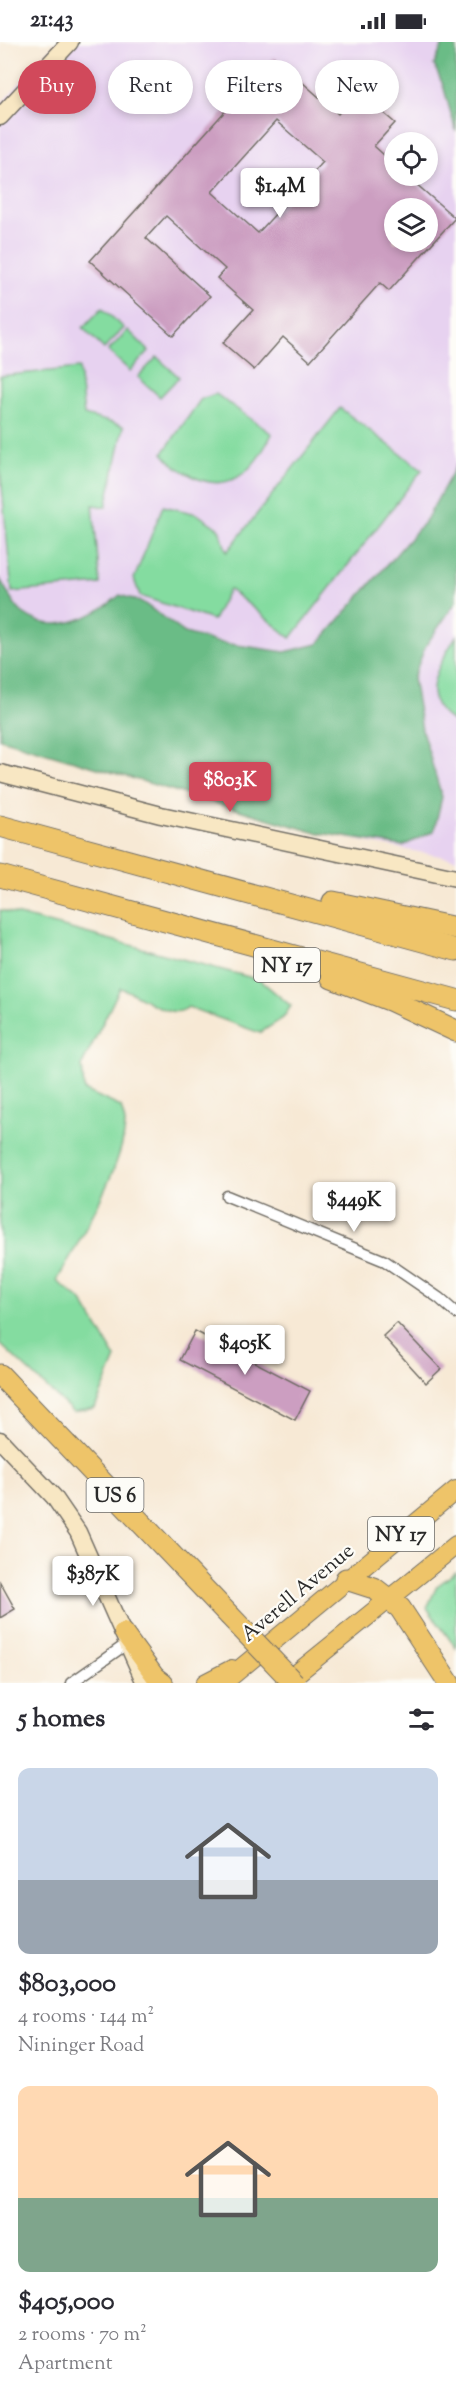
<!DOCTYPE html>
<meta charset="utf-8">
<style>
body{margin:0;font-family:"Sorts Mill Goudy",serif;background:#f2f2f3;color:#2b2b33;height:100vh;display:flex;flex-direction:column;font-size:22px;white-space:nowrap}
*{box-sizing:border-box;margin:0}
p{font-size:20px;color:#7c7c81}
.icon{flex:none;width:33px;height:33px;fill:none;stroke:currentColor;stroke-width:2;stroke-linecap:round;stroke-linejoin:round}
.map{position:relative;height:1641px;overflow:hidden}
.details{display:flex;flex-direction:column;background:#fff;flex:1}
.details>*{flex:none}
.banner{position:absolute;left:18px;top:18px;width:420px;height:54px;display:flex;gap:12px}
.tools{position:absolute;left:384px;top:90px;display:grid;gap:12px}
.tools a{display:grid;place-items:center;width:54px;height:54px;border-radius:50%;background:#fff;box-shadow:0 3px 9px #0003;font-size:30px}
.price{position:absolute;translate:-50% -51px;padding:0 14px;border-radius:6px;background:#fff;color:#222;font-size:20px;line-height:39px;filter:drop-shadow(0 2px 3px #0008)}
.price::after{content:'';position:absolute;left:50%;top:36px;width:18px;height:14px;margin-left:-9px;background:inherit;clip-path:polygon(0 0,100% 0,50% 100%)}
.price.selected{background:#d1495b;color:#fff}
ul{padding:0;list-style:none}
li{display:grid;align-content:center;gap:12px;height:318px;padding:0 18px}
li span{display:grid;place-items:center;height:186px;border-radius:12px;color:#555}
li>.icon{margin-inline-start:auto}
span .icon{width:108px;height:108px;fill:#fffc;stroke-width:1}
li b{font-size:26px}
h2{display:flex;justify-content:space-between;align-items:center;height:72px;padding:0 18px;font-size:26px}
.pill{padding:0 21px;border-radius:27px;background:#fff;box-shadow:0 3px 9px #0003;font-size:21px;line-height:54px}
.pill.selected{background:#d1495b;color:#fff}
.status{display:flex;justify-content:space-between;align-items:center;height:42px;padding:0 30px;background:#fff;direction:ltr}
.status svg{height:16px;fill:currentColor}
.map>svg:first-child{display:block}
</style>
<div class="status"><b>21:43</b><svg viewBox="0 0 49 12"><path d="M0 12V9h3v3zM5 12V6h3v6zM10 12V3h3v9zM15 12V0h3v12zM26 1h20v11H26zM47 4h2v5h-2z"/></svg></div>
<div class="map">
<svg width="456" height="1641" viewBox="0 0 456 1641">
<rect width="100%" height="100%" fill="#fdfcf7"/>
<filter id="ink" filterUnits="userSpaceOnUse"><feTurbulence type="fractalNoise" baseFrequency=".0167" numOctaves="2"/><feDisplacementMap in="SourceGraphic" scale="12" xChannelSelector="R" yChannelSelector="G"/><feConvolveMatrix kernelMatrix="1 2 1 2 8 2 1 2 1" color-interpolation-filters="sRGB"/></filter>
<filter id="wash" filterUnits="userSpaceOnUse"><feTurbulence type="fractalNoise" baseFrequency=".008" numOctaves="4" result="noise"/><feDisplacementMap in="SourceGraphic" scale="24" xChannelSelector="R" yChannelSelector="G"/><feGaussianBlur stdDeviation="1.35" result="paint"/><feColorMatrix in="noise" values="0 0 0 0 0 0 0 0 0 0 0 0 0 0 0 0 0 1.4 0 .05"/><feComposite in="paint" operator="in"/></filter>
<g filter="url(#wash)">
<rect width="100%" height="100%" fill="#f7e9d5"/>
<path fill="#e7d2f0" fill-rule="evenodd" d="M57 0H456V817L313 790 0 697V63ZM394 100H428V134H394ZM394 166H428V200H394Z"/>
<g fill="#84dca0" stroke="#588466" stroke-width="1.5">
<path d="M102 266 124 286 104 307 83 286Z"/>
<path d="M128 288 149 309 130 329 108 309Z"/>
<path d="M157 315 179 335 160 355 138 335Z"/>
<path d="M79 326 84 373 124 384 106 465 93 463 100 542 12 550 0 424V334Z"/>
<path d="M216 352 272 392C255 426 232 454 192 434 179 427 171 422 163 411L201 357Z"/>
<path d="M340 366 422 428 291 596 229 547 213 578 140 554 134 537 163 464 197 472 219 487 227 510Z"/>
<path d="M456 594V681C414 658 439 624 456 594Z"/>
<path d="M0 868 260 938 291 964 283 976 260 991 188 965C171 981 140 951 120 946L82 1023 84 1048 121 1065C122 1070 125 1077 125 1083 124 1123 77 1202 57 1239L82 1259 116 1316 95 1366 73 1370 0 1302Z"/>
<path d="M456 1530V1606L427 1566 437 1544Z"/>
</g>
<g fill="#6bbc86" stroke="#4b7458" stroke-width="1.5">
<path d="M444 0H456V90L443 43 434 23Z"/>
<path d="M456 424V560L426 603 413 636 422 688 442 755 434 789 403 804 313 790 0 697V537C6 547 14 565 23 571 55 595 94 575 120 553L142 560 185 591 216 600 285 610 318 602 426 478Z"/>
</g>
<g id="blocks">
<g fill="#cc9ec1" fill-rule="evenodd">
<path d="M274 15 338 72 358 49 395 81 374 104 394 122V134H407L455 176 389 249 380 241 310 319 283 295 254 328 223 301 253 268 217 236 225 227 166 174 146 196 210 254 173 294 90 219ZM276 79 323 120 258 191 212 150ZM394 166H428V200H394Z"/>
<path d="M397 1281 441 1327 426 1341 383 1294Z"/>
<path d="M195 1289 310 1349 295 1378 180 1318Z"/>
<path d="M0 1540 15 1567 0 1576Z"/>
</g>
</g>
</g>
<g filter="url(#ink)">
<use href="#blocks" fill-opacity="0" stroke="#726e66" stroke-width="1.5"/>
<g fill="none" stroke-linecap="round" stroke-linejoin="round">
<g stroke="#726e66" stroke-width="13">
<g id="street">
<path d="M227 1154 385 1219 439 1256 456 1271"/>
<path d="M71 1641 128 1601"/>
</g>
</g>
<g stroke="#726e66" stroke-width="19">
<g id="secondary">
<path d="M0 75 70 0"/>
<path d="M0 731 161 773 456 836"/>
<path d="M0 1398 54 1455 78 1490 145 1641"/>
</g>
</g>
<g stroke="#726e66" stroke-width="20">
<g id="primary">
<path d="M123 1590 155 1634 164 1641"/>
<path d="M205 1641 232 1627"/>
<path d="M223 1641 456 1448"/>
<path d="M285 1641 456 1503"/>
</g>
</g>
<g stroke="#726e66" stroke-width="23">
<g id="highway">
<path d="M0 784 456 908"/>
<path d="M0 834 456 958"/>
<path d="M333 860 456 886"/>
<path d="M332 936 392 959 456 989"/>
<path d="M0 1333 229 1573"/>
<path d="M346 1537 374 1546 400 1566 449 1641"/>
</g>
</g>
<use href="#street" stroke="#fff" stroke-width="10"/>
<use href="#secondary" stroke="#f8e7c3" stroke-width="16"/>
<use href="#primary" stroke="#eec469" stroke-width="18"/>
<use href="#highway" stroke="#eec469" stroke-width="21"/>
<g stroke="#726e66" stroke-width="23" stroke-linecap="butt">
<path id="highway-bridge" d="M229 1573 294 1641"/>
</g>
<use href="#highway-bridge" stroke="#eec469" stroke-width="21"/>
</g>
</g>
<g text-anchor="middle" stroke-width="4.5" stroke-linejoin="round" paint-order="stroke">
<g fill="#fdfcf7" stroke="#6a6a68" stroke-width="1.5">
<rect x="254" y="906" width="66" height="34" rx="4.5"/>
<rect x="86.5" y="1436" width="57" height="34" rx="4.5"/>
<rect x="368" y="1475" width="66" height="34" rx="4.5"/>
</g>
<g font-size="20" font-weight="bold" fill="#2b2b2b">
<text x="287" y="930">NY 17</text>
<text x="115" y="1460">US 6</text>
<text x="401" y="1499">NY 17</text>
</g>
<g font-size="21" fill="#2b2b2b" stroke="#fdfcf7">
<text transform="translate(297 1550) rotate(-40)" y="7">Averell Avenue</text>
</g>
</g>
</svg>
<div class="tools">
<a><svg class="icon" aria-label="locate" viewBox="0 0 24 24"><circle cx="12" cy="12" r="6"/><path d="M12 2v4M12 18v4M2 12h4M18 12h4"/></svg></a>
<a><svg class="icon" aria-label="layers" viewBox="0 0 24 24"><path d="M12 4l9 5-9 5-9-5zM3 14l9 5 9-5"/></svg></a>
</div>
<b class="price" style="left:280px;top:177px">$1.4M</b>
<b class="price selected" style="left:230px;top:771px">$803K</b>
<b class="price" style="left:354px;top:1191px">$449K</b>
<b class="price" style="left:245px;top:1334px">$405K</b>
<b class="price" style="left:93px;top:1565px">$387K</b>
<div class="banner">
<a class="pill selected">Buy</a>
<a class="pill">Rent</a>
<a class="pill">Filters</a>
<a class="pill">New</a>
</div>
</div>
<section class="details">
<h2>5 homes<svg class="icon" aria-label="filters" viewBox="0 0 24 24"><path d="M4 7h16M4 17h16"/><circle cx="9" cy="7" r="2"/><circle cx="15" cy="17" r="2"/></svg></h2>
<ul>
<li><span style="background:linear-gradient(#c9d6e8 60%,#9aa5b1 0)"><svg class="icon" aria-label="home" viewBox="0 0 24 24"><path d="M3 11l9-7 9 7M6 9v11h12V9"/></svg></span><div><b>$803,000</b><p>4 rooms · 144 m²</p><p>Nininger Road</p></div></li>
<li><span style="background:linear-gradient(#ffd9b3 60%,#7fa58c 0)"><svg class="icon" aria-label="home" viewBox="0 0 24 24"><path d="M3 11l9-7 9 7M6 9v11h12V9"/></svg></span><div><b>$405,000</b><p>2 rooms · 70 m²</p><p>Apartment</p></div></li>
</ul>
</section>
